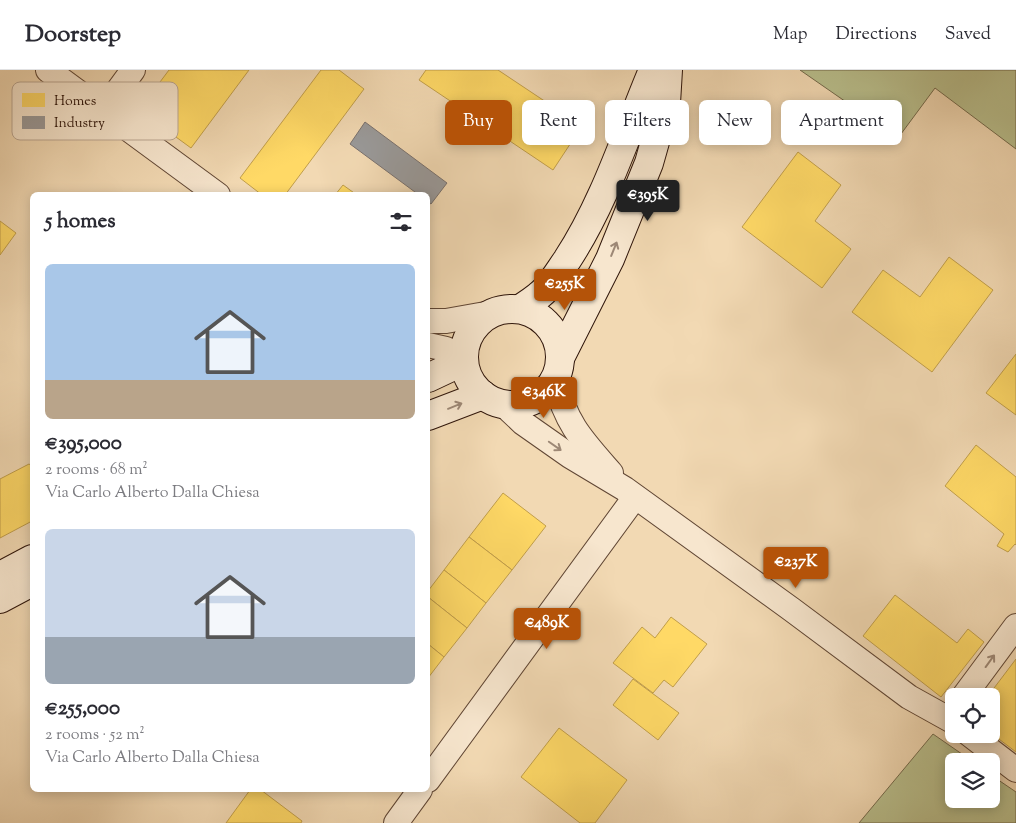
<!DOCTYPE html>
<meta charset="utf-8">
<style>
body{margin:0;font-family:"Sorts Mill Goudy",serif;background:#f7f7f7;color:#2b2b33;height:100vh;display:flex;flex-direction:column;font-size:19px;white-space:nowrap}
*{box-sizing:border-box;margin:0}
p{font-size:16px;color:#7c7c81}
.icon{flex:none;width:28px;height:28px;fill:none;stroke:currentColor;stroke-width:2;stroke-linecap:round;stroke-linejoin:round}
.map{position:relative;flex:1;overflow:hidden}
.sheet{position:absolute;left:30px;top:122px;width:400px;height:600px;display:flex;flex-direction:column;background:#fff;border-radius:8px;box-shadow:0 2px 12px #0003}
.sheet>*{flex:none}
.top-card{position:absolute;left:445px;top:30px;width:475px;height:45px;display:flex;gap:10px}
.buttons{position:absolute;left:945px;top:618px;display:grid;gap:10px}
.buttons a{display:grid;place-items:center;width:55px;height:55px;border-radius:8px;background:#fff;box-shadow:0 2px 12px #0003;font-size:25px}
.price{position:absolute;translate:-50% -42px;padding:0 11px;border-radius:5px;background:#b45309;color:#fff;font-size:16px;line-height:32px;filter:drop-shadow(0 1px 2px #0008)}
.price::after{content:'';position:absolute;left:50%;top:30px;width:15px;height:11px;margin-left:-8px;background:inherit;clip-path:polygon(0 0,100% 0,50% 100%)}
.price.current{background:#222;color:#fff}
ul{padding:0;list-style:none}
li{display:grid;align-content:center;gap:10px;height:265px;padding:0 15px}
li span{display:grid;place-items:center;height:155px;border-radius:8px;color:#555}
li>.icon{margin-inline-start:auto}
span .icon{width:90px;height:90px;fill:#fffc;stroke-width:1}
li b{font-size:21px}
h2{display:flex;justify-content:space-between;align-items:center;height:60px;padding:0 15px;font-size:21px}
.chip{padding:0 18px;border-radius:8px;background:#fff;box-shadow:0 2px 12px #0003;font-size:18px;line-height:45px}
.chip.current{background:#b45309;color:#fff}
header{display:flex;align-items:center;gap:30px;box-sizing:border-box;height:70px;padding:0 25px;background:#fff;border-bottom:1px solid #e1e1e2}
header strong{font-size:24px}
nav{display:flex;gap:28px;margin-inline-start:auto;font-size:18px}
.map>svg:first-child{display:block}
</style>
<header>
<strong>Doorstep</strong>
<nav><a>Map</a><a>Directions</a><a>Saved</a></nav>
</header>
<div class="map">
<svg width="1016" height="753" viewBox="0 0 1016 753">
<rect width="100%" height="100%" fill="#f2d9b3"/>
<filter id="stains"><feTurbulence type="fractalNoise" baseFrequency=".004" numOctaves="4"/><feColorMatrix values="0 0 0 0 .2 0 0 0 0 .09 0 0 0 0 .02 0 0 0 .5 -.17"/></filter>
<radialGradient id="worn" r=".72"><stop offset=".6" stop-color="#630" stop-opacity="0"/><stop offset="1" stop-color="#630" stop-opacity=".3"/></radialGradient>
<g fill="#b9bf8d" stroke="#746a4c">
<path d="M800 0H1016V79L935 18 898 68Z"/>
<path d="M933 664 972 691H954V729H991V705L1016 722V753H859Z"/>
</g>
<g fill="#ffd966" stroke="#c19e4a">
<path d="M169 0H249L191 78 139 40Z"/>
<path d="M321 0H339L364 19 285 125H262L240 108Z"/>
<path d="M426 0H498L582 56 553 100 419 10Z"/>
<path d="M798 82 841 115 815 151 851 179 822 218 742 157Z"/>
<path d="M343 115 357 125H335Z"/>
<path d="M0 151 16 163 0 185Z"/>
<path d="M949 187 993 220 932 302 852 242 883 200 920 227Z"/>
<path d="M1016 284V345L986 323Z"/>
<path d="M976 375 1016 407V475L1015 474 1008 482 997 476 1004 464 945 416Z"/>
<path d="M29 394 32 396V451L0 468V409Z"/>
<path d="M503 423 546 456 512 500 469 467Z"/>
<path d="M469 467 512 500 486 533 444 500Z"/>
<path d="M444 500 486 533 467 558 428 527V521Z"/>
<path d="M895 525 957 573 968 559 984 572 941 627 863 566Z"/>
<path d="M428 527 467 558 444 587 428 574Z"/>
<path d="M671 547 707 574 673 617 664 610 653 623 613 593 642 557 655 568Z"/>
<path d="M428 574 444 587 428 608Z"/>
<path d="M1016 589V682L991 663V626H988Z"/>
<path d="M633 609 679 643 658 670 613 635Z"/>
<path d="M559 658 627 710 595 753H580L521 707Z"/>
<path d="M250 720H261L302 751 301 753H226Z"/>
</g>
<path fill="#999" stroke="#79716e" d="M365 52 447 113 431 134 428 132V125H419L350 74Z"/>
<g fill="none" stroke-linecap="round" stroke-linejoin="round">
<g stroke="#604634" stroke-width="26">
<g id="street">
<path d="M48 0 218 125"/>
<path d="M103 41 133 0"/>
<path d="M428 251H446L491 243"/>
<path d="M428 275 446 279 464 288"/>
<path d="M555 310C566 354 582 370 611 403"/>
<path d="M504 335 523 353 570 386 625 419 791 539 909 627 954 652"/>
<path d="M964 626 1016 556"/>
<path d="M969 664 1016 700"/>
<path d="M428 710 635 427"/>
<path d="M396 753 420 720"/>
</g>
</g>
<g stroke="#2f150a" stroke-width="30">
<g id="secondary">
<circle cx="512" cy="287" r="48"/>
<path d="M520 239C529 233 539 227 547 218 554 210 560 200 567 190 605 132 626 64 653 0"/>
<path d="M561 286 610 189 649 93 666 33 668 0"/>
<path d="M428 308 464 291"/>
<path d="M428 346 483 325"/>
<path d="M0 506 32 489"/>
<path d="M0 529 32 512"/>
</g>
</g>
<use href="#street" stroke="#f7e6ce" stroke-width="24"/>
<use href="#secondary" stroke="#f7e6ce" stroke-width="28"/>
</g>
<defs><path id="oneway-shaft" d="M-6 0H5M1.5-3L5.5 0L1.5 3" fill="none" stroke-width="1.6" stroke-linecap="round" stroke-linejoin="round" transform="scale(1.25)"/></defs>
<g stroke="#9d8876">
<use href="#oneway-shaft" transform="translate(614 179) rotate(-68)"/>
<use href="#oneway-shaft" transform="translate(455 336) rotate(-22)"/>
<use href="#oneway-shaft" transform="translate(555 376) rotate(35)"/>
<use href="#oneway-shaft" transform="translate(990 591) rotate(-54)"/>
</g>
<rect x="12" y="12" width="166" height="58" rx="8" fill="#f7e6ce" stroke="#bba793" stroke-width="1"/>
<rect x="22" y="23" width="23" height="14" fill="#ffd966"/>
<rect x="22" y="46" width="23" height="13" fill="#999"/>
<g font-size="14" fill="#2f150a">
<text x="54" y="35">Homes</text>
<text x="54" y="57">Industry</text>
</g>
<rect width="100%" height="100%" filter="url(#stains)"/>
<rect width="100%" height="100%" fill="url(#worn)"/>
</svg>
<div class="buttons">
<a><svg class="icon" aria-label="locate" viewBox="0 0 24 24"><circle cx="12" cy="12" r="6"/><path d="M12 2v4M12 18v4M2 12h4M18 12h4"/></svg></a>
<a><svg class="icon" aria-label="layers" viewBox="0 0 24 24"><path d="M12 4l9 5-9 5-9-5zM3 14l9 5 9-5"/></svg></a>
</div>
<b class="price current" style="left:648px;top:152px">€395K</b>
<b class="price" style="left:565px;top:241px">€255K</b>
<b class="price" style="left:544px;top:349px">€346K</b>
<b class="price" style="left:796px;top:519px">€237K</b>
<b class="price" style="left:547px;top:580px">€489K</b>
<div class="top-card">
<a class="chip current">Buy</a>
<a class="chip">Rent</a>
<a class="chip">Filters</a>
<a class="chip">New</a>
<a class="chip">Apartment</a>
</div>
<section class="sheet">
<h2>5 homes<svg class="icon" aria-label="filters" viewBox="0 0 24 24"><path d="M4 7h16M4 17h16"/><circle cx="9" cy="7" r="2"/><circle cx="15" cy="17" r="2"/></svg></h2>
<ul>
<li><span style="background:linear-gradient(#a9c7e8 75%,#b9a48a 0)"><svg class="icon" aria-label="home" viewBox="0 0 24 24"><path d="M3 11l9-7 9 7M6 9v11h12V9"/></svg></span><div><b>€395,000</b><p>2 rooms · 68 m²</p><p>Via Carlo Alberto Dalla Chiesa</p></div></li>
<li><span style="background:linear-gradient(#c9d6e8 70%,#9aa5b1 0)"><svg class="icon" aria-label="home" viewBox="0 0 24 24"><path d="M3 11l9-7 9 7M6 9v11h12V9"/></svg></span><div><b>€255,000</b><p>2 rooms · 52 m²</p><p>Via Carlo Alberto Dalla Chiesa</p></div></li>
</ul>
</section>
</div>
